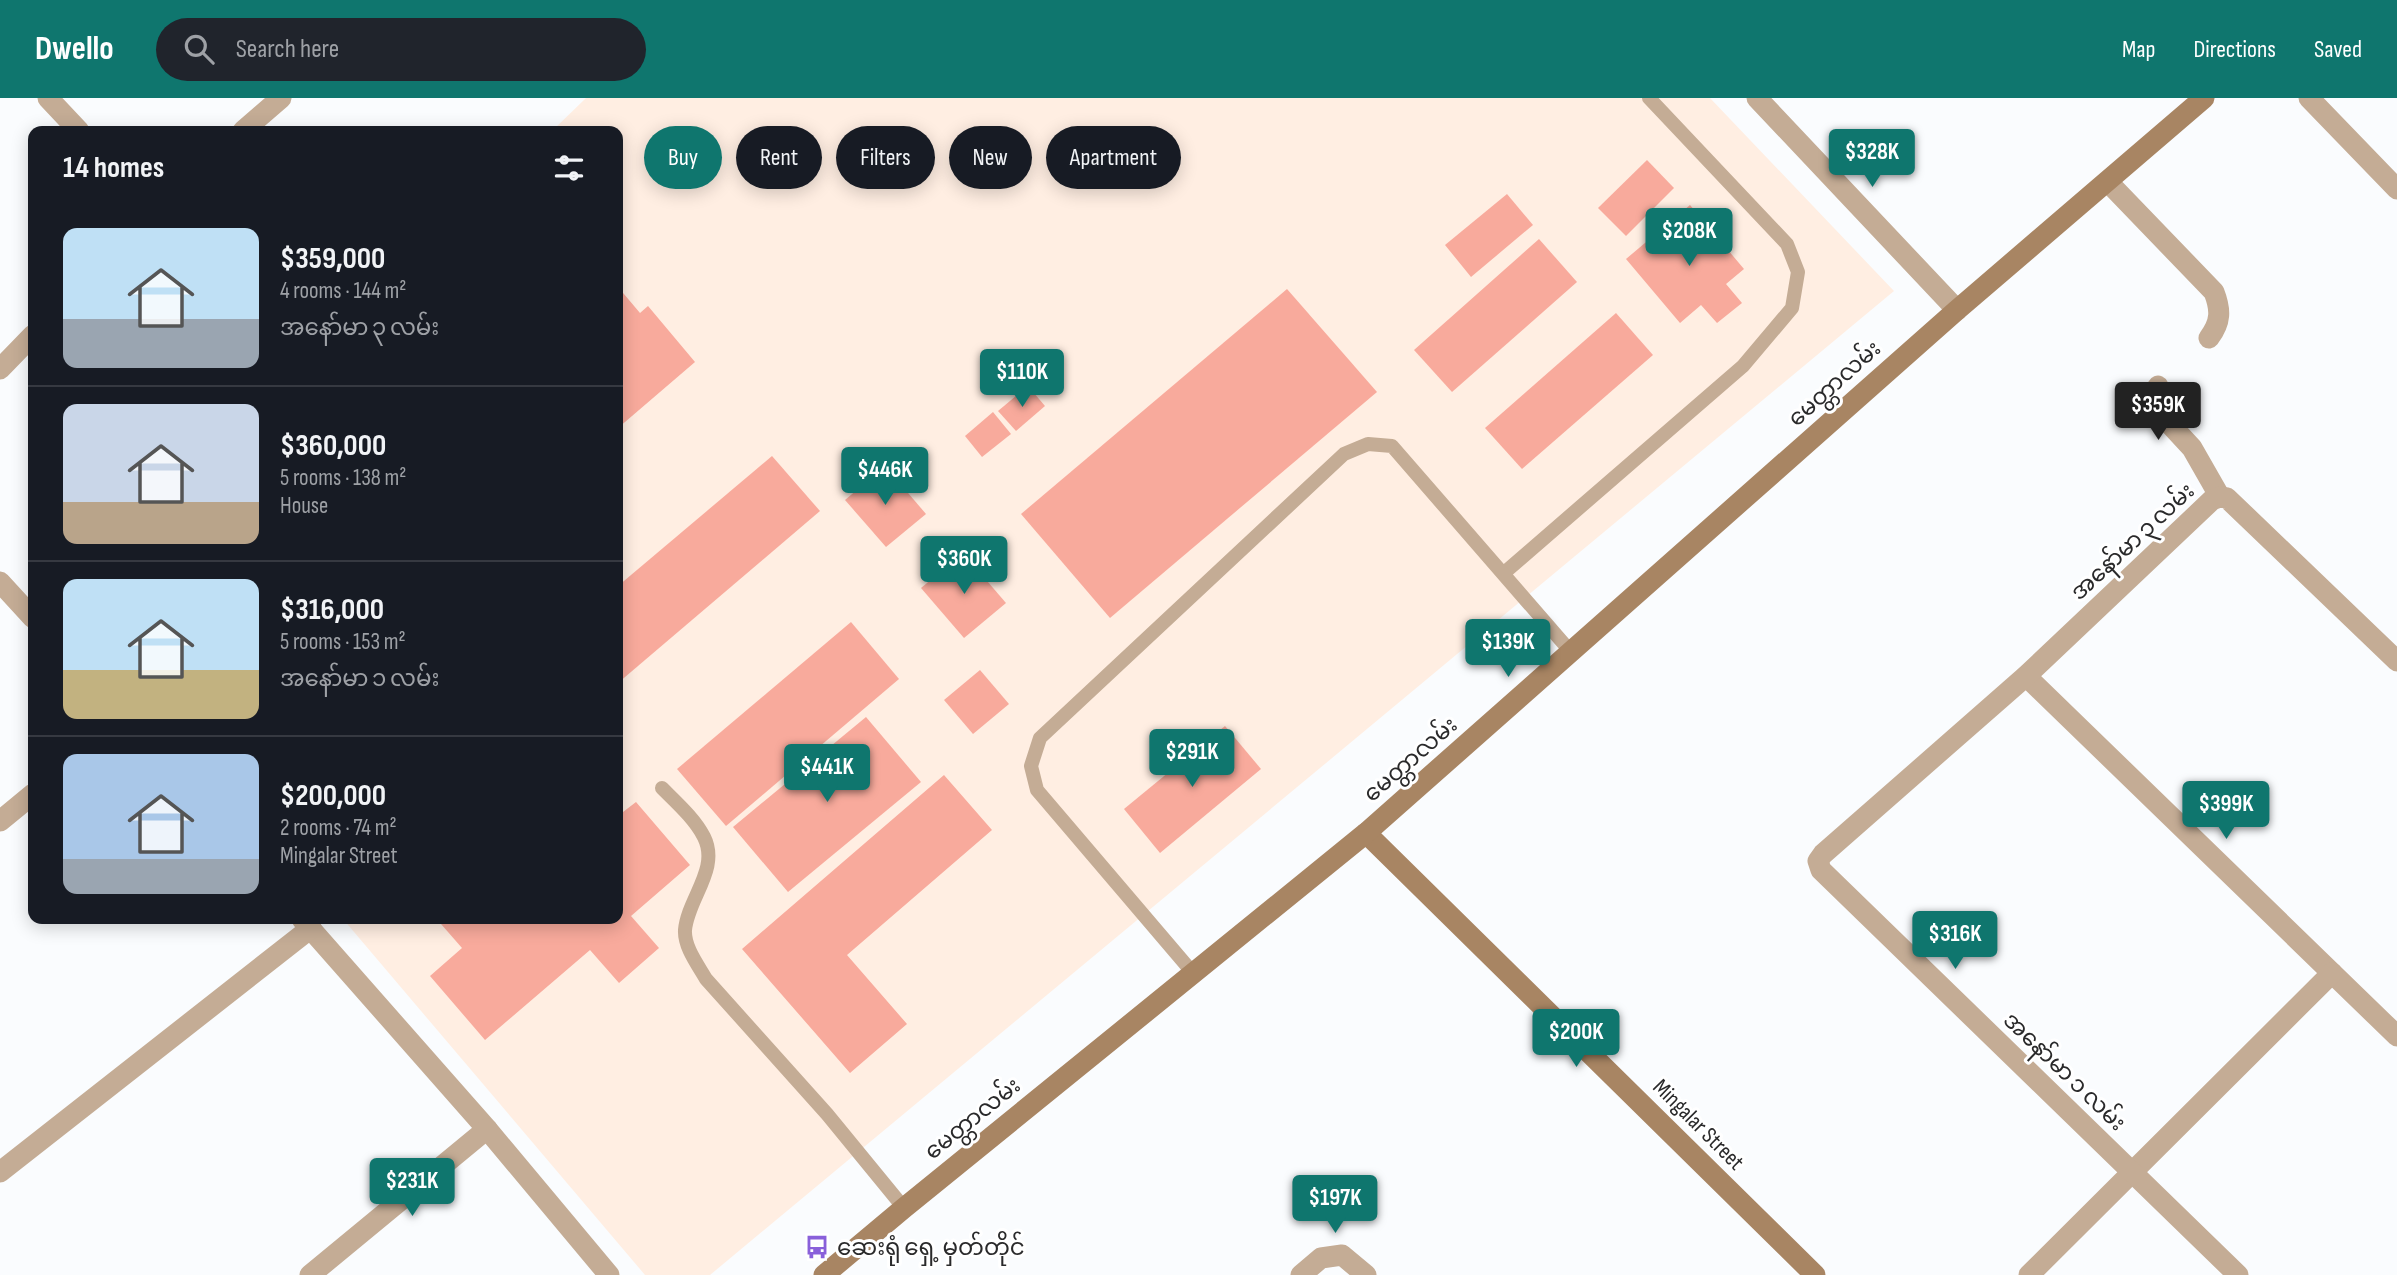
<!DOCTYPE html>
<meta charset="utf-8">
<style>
body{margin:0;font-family:"Sofia Sans Condensed","Noto Sans Myanmar",sans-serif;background:#20242c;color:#f1f3f6;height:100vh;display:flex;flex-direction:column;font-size:26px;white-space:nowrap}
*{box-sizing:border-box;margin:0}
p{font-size:23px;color:#9ea1a6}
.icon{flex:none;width:38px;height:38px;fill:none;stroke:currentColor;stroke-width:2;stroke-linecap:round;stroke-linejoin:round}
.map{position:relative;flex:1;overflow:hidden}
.panel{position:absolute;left:28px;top:28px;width:595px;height:798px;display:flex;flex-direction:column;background:#171b24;border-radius:14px;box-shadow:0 4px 18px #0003}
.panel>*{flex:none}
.top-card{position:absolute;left:644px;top:28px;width:665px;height:63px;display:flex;gap:14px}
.price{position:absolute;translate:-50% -60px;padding:0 16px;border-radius:7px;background:#0f766e;color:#fff;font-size:23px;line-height:46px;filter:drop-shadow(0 2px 4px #0008)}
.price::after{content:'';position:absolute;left:50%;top:42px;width:21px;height:16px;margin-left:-10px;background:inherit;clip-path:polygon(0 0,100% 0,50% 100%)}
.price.current{background:#222;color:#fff}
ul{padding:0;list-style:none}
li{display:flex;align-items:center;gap:21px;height:175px;padding:0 35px}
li+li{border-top:2px solid #363941}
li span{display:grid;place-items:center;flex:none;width:196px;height:140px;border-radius:14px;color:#555}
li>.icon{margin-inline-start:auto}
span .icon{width:84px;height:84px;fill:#fffc;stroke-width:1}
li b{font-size:30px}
h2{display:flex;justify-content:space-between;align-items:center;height:84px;padding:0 35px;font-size:30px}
.tag{padding:0 24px;border-radius:32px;background:#171b24;box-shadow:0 4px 18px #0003;font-size:24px;line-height:63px}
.tag.current{background:#0f766e;color:#fff}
header{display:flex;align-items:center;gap:42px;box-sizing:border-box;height:98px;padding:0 35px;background:#0f766e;color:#fff}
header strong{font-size:33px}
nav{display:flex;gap:38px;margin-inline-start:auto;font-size:24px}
.search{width:490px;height:63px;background:#20242c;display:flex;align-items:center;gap:18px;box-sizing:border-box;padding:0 24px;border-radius:38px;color:#9ea1a6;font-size:26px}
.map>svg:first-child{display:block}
</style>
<header>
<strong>Dwello</strong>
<div class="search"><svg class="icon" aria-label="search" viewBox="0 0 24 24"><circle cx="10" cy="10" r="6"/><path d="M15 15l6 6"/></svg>Search here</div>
<nav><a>Map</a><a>Directions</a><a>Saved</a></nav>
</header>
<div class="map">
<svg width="2397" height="1177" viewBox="0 0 2397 1177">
<rect width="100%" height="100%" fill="#fafcfe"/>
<path fill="#ffeee2" d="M586 0H1710L1894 193 710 1177H645L343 821H618V33H552Z"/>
<g fill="#f8aa9c">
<path d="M1647 62 1674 90 1626 138 1598 110Z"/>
<path d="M1507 96 1533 127 1471 179 1445 147Z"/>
<path d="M1690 107 1744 171 1726 186 1742 205 1717 225 1701 207 1680 225 1626 161Z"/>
<path d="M1539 141 1577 184 1452 294 1414 252Z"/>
<path d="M618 189 640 215 648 208 695 264 618 330Z"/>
<path d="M1287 191 1377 294 1110 520 1021 416Z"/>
<path d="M1616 215 1653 257 1522 371 1485 330Z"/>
<path d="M1028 288 1045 308 1016 333 998 313Z"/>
<path d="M993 314 1011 336 982 359 965 338Z"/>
<path d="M772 358 820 413 618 585V488Z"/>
<path d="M885 368 926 416 886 449 845 402Z"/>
<path d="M963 455 1006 505 964 540 921 490Z"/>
<path d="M851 524 899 581 726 728 677 671Z"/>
<path d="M980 572 1009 606 973 636 944 602Z"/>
<path d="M866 619 921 684 788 794 733 729Z"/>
<path d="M1225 628 1261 671 1160 755 1124 711Z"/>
<path d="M944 677 992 732 847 857 907 926 850 975 742 851Z"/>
<path d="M636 704 690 767 631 818 659 850 619 885 590 852 485 942 430 878 462 850 441 826 446 821H618V708L623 714Z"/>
</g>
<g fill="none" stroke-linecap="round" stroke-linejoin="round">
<g stroke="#c4ac95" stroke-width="14">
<path d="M1504 475 1743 268 1792 210 1798 174 1787 146 1649 0"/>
<path d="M662 690C677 705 695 721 704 739 720 771 688 800 685 832 684 849 698 867 706 881L827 1016 904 1110"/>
<path d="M1193 875 1037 692 1031 668 1040 640 1344 356 1368 346 1392 348 1571 554"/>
</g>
<g stroke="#c4ac95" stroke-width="21">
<path d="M48 0 79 33"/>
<path d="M1757 0 1957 212"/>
<path d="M2309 0 2397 91"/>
<path d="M243 33 281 0"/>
<path d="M2108 84 2214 194C2221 212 2221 224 2209 240"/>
<path d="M0 271 33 237"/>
<path d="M2158 288 2154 297 2155 310 2192 350 2220 399"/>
<path d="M0 484 33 520"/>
<path d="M2026 578 2397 938"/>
<path d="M0 723 33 696"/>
<path d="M302 821 487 1031 609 1177"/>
<path d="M0 1074 311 830"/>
<path d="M310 1177 487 1031"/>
<path d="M1301 1177 1321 1160 1342 1157 1366 1177"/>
<path d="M2029 1177 2332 875"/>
<path d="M2238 1177 1821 772 1818 763 1823 756 2026 578 2212 402 2220 399 2227 400 2397 563"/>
</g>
<g stroke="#a88563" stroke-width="21">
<path d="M1366 735 1815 1177"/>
<path d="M824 1177 904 1110 1366 735 1957 212 2204 0"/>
</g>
</g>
<defs>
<g id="bus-bare" transform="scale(1.89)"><path d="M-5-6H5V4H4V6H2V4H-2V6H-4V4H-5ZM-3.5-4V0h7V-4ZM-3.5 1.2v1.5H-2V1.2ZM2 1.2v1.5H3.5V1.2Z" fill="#8960da" stroke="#fff" stroke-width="2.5" paint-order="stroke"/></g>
</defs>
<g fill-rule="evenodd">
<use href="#bus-bare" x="817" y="1149"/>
</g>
<g text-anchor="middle" stroke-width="6" stroke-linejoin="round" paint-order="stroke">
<g font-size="23" fill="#2a2a2b" stroke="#fff">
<text transform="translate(1834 285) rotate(-42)" y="8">မေတ္တာလမ်း</text>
<text transform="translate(2132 443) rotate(-43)" y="8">အနော်မာ ၃ လမ်း</text>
<text transform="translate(1410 661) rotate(-41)" y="8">မေတ္တာလမ်း</text>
<text transform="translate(2065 973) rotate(44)" y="8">အနော်မာ ၁ လမ်း</text>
<text transform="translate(972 1020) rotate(-39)" y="8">မေတ္တာလမ်း</text>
<text transform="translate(1699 1026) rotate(45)" y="8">Mingalar Street</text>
</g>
<g font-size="23" fill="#2a2a2b" stroke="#fff" text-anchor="start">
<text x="837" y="1157">ဆေးရုံ ရှေ့ မှတ်တိုင်</text>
</g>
</g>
</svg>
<b class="price" style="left:1872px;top:91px">$328K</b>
<b class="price" style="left:1689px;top:170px">$208K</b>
<b class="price" style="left:1022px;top:311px">$110K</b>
<b class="price current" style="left:2158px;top:344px">$359K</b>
<b class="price" style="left:885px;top:409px">$446K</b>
<b class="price" style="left:964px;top:498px">$360K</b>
<b class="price" style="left:1508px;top:581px">$139K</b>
<b class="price" style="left:1192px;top:691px">$291K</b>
<b class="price" style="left:827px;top:706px">$441K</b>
<b class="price" style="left:2226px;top:743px">$399K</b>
<b class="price" style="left:1955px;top:873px">$316K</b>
<b class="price" style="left:1576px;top:971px">$200K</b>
<b class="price" style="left:412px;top:1120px">$231K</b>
<b class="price" style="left:1335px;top:1137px">$197K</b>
<div class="top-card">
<a class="tag current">Buy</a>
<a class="tag">Rent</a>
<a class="tag">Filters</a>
<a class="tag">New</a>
<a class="tag">Apartment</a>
</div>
<section class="panel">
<h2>14 homes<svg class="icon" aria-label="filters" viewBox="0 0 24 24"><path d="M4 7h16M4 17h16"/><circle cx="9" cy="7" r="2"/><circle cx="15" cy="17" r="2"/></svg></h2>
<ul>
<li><span style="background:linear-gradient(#bfe0f5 65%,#9aa5b1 0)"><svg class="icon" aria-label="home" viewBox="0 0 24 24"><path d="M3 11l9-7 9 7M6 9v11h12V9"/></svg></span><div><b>$359,000</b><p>4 rooms · 144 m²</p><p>အနော်မာ ၃ လမ်း</p></div></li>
<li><span style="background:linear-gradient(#c9d6e8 70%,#b9a48a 0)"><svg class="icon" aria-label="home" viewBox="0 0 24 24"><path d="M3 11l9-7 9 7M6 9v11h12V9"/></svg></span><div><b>$360,000</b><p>5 rooms · 138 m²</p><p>House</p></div></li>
<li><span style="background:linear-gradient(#bfe0f5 65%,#c2b280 0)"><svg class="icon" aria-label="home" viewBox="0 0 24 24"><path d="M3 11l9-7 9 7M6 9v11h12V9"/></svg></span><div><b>$316,000</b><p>5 rooms · 153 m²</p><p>အနော်မာ ၁ လမ်း</p></div></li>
<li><span style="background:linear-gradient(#a9c7e8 75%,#9aa5b1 0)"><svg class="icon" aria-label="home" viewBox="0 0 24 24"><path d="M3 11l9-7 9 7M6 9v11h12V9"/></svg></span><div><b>$200,000</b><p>2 rooms · 74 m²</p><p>Mingalar Street</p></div></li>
</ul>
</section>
</div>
